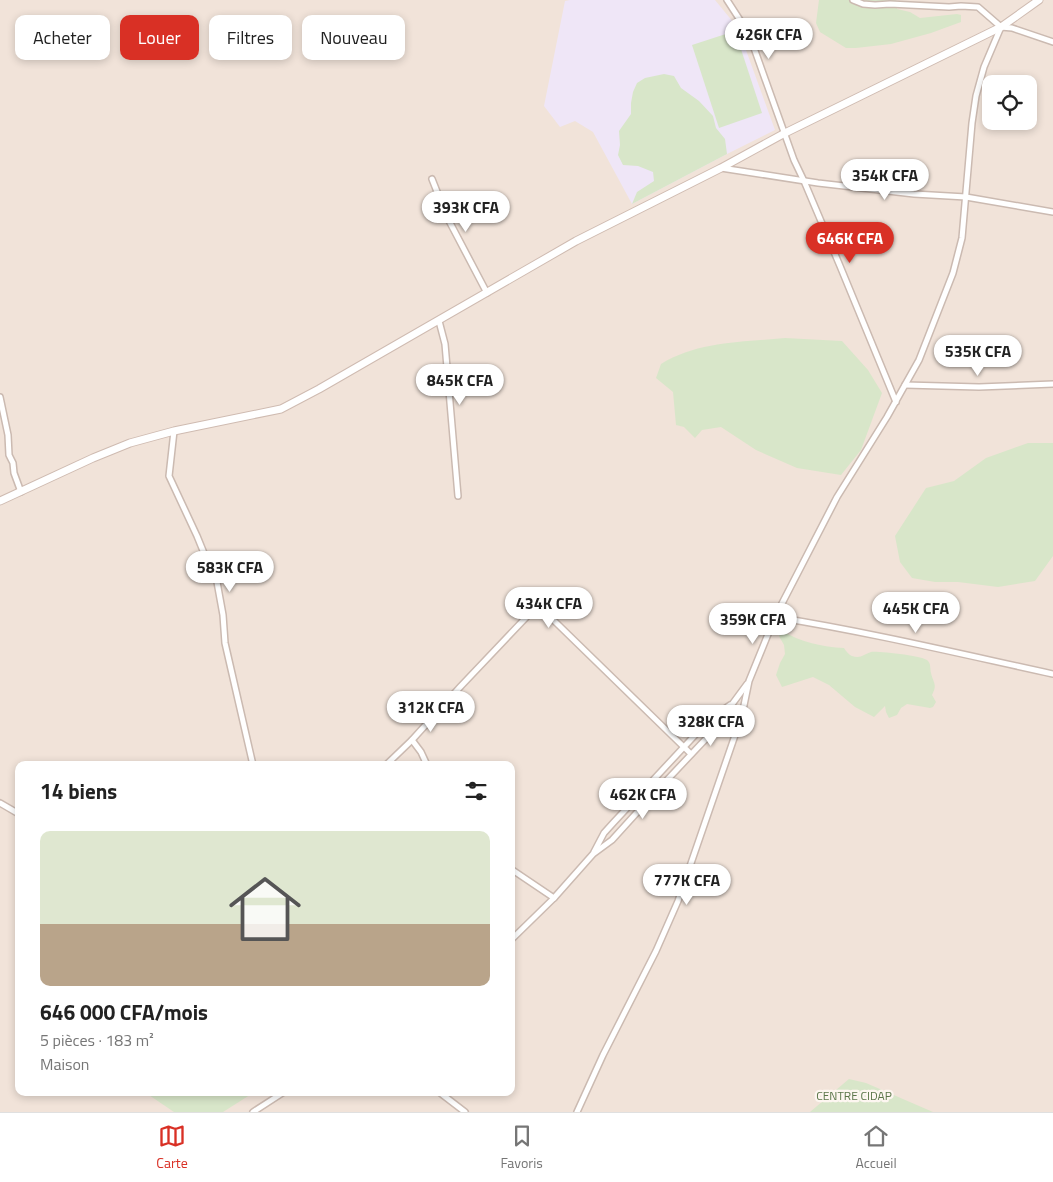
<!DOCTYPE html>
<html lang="fr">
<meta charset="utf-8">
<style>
body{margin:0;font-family:"Titillium Web",sans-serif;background:#f2f2f2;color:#222;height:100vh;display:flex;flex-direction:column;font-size:19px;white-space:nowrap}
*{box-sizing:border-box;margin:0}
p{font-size:16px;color:#767676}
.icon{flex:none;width:28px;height:28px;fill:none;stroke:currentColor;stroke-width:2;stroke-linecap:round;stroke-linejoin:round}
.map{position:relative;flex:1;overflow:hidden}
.details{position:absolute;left:15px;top:761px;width:500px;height:335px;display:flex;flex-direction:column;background:#fff;border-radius:10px;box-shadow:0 2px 8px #0003}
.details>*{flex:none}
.guide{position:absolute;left:15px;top:15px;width:500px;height:45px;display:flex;gap:10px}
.controls{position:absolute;left:982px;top:75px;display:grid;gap:10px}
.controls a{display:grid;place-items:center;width:55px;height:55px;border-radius:10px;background:#fff;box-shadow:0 2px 8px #0003;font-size:25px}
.price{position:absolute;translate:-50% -42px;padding:0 11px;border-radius:18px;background:#fff;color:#222;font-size:16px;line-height:32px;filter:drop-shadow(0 1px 2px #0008)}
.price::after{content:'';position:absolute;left:50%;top:30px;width:15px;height:11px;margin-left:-8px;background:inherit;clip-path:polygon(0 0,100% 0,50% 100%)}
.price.current{background:#d93025;color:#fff}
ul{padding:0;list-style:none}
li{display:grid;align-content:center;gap:10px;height:265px;padding:0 25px}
li span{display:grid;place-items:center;height:155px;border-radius:10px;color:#555}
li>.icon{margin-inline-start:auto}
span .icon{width:90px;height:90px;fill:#fffc;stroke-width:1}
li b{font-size:21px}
h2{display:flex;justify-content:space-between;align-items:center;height:60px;padding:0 25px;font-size:21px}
.chip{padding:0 18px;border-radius:10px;background:#fff;box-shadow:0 2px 8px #0003;font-size:18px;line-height:45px}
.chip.current{background:#d93025;color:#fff}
.menu{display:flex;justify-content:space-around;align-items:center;height:70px;border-top:1px solid #e0e0e0;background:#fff;font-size:14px;color:#767676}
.menu a{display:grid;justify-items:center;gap:2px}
.menu .current{color:#d93025}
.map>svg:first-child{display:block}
</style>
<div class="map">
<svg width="1053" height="1112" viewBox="0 0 1053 1112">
<rect width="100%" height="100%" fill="#faf2ea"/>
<path fill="#f1e3d9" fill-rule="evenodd" d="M0 0H1053V1112H0ZM991 84H1029V121H991ZM19 765H511V1092H19Z"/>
<path fill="#efe6f7" d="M570 0H715L738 28 775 130 727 154 632 204 593 132 575 121 560 127 544 106 565 1Z"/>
<g fill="#d8e6c9">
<path d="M819 0H896L897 9 910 12 920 18 957 14 961 15V22L931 33 891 44 856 48H846L820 32 816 23Z"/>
<path d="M735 31 762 113 719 128 692 45Z"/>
<path d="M664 74 674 76 681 88 699 101 713 116 716 128 725 139 727 154 632 204 637 192 654 181 653 172 638 166 623 165 618 155 620 145 619 131 631 114V103L633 92 637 83 645 78Z"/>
<path d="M785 338 842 341 868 370 882 393 861 450 841 475 797 468 756 450 721 427 702 430 695 438 684 427 676 425 673 392 656 378 661 364C698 341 744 342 785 338Z"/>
<path d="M1028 443H1053V556L1035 581 998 587 958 582H935L912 578 900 562 895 536 926 488 954 481 986 458Z"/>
<path d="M782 631C801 642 822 647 844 648 846 651 849 655 852 656 861 659 864 654 871 652 878 651 925 656 928 661 931 664 930 669 931 673 933 683 938 684 932 695L936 702 933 707 930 708 907 704 901 708 897 715 889 718 886 712 885 706 874 717 855 707 829 685 813 677 782 687 776 675 780 663 785 654 784 645 779 636Z"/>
<path d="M849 1079 866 1083 933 1112H810Z"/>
<path d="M146 1093H253L223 1112H174Z"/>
</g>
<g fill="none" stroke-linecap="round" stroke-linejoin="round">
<g stroke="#cbbab1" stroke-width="8">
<g id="minor">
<path d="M727 0 749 34 794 160 804 181 840 266 896 402"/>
<path d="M853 0 863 4 875 5 890 4 949 7 961 6 978 7 1001 27 1012 28 1053 42"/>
<path d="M721 168 818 183 914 194 966 197 1053 212"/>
<path d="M432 179 447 217 487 293"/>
<path d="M439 321 445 344 458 496"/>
<path d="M905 385 979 387 1053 384"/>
<path d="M0 397 8 435 9 455 13 463 14 473 21 492"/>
<path d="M174 431 169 476 197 536 208 563 217 582 223 615 225 643 253 765"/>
<path d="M775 617C869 632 961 654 1053 674"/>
<path d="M412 740 421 752 427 765"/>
<path d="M386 765 412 740 461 686 536 607H540L691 754"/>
<path d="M0 803 19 814"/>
<path d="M594 852 604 833 614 822 710 719 730 705"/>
<path d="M511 869 554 898"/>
<path d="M511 940 554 898 593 854 612 840 651 797 718 726 733 703 747 684"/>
<path d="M439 1092 465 1112"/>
<path d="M253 1112 284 1092"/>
<path d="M577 1112 603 1055 656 951 678 901 742 715 749 681 775 617 837 497 887 417 919 360 953 273 962 238 972 123 976 96 984 67 1001 27"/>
</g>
</g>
<g stroke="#cfbbb1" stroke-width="9">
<path id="secondary" d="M0 501 93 458 130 443 174 431 281 409 319 389 576 241 721 168 785 133 1001 27 1039 0"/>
</g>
<use href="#minor" stroke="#fff" stroke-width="5"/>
<use href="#secondary" stroke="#fff" stroke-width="7"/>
</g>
<g text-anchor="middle" stroke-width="4.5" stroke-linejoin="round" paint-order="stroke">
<g font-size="12" fill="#5b7649" stroke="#fdf6f0">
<text x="854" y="1100">CENTRE CIDAP</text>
</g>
</g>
</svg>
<div class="controls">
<a><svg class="icon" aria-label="locate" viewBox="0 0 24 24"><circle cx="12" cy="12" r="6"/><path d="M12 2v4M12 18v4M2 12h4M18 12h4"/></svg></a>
</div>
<b class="price" style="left:769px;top:60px">426K CFA</b>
<b class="price" style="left:885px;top:201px">354K CFA</b>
<b class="price" style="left:466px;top:233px">393K CFA</b>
<b class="price current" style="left:850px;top:264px">646K CFA</b>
<b class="price" style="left:978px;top:377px">535K CFA</b>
<b class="price" style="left:460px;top:406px">845K CFA</b>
<b class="price" style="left:230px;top:593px">583K CFA</b>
<b class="price" style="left:549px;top:629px">434K CFA</b>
<b class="price" style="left:916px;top:634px">445K CFA</b>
<b class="price" style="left:753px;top:645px">359K CFA</b>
<b class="price" style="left:431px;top:733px">312K CFA</b>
<b class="price" style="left:711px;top:747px">328K CFA</b>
<b class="price" style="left:643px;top:820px">462K CFA</b>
<b class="price" style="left:687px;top:906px">777K CFA</b>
<div class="guide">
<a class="chip">Acheter</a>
<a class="chip current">Louer</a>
<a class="chip">Filtres</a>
<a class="chip">Nouveau</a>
</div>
<section class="details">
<h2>14 biens<svg class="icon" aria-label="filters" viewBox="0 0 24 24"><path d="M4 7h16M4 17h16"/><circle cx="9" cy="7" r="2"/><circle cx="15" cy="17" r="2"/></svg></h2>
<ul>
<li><span style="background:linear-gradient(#dfe7d0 60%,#b9a48a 0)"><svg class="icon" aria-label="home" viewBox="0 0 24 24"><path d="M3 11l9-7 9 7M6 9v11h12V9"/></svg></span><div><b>646 000 CFA/mois</b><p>5 pièces · 183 m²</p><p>Maison</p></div></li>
</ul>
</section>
</div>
<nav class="menu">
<a class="current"><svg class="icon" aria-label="map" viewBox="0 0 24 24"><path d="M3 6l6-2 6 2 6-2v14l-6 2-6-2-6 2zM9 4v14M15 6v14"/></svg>Carte</a>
<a><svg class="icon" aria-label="saved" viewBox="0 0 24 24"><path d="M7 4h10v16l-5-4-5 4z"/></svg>Favoris</a>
<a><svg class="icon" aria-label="home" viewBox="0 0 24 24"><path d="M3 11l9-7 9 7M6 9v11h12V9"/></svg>Accueil</a>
</nav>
